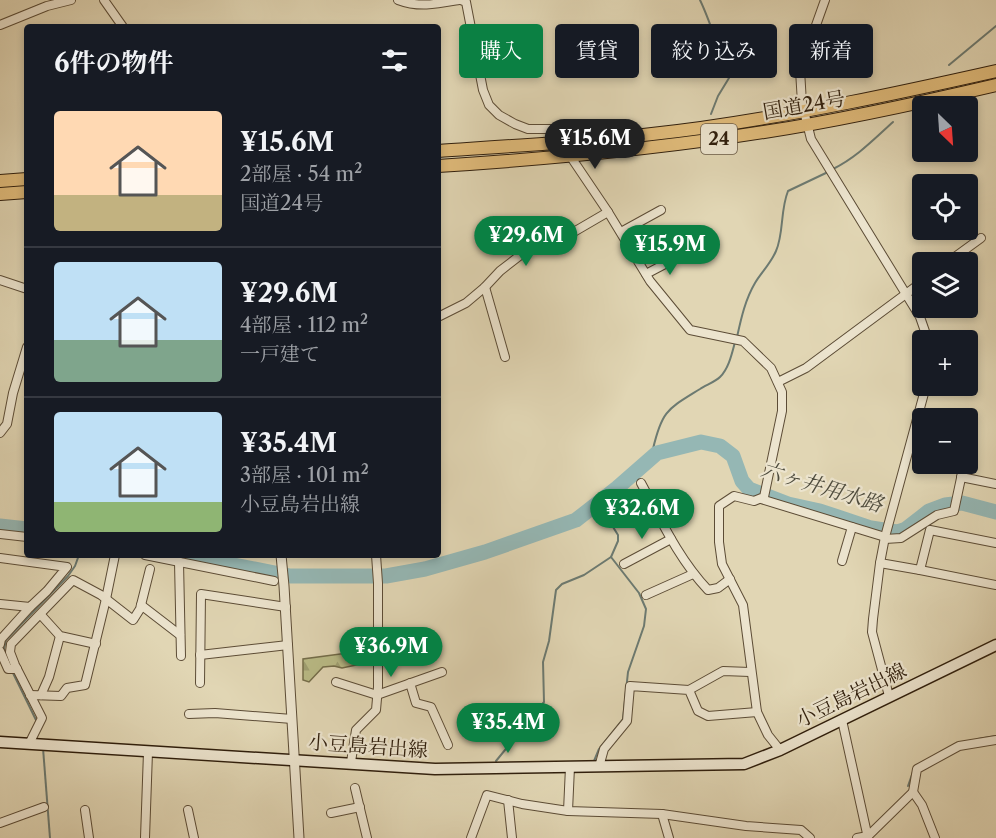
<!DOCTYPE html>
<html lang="ja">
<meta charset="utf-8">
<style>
body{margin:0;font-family:"Libre Caslon Text","Noto Serif JP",serif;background:#20242c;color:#f1f3f6;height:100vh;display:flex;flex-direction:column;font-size:22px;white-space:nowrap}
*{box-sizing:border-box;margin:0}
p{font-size:20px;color:#9ea1a6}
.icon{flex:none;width:33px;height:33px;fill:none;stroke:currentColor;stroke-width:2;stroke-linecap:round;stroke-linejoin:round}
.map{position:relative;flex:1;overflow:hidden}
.panel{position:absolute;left:24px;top:24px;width:417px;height:534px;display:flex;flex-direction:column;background:#171b24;border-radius:6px;box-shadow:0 3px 9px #0003}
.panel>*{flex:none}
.banner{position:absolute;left:459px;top:24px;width:447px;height:54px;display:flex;gap:12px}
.needle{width:39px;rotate:155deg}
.controls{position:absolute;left:912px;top:96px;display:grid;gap:12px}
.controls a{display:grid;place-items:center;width:66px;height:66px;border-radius:6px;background:#171b24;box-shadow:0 3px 9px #0003;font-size:30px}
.price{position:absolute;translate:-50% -51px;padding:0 14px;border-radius:21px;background:#0b8043;color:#fff;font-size:20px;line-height:39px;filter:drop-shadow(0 2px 3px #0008)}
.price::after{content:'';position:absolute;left:50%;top:36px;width:18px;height:14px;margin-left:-9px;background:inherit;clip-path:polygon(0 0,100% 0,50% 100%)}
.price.on{background:#222;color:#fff}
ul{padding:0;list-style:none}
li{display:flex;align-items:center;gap:18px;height:150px;padding:0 30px}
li+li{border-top:2px solid #363941}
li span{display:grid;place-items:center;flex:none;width:168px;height:120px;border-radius:6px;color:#555}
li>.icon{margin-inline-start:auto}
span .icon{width:72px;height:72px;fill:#fffc;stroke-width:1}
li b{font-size:26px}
h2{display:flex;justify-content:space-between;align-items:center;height:72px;padding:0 30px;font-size:26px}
.chip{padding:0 21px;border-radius:6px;background:#171b24;box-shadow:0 3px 9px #0003;font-size:21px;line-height:54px}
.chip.on{background:#0b8043;color:#fff}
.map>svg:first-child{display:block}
</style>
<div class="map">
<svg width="996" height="838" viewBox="0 0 996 838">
<defs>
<pattern id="forest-firs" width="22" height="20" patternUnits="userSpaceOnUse" patternTransform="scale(1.5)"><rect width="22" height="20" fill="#babc87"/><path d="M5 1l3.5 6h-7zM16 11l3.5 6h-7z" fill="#a0a173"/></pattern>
</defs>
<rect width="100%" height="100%" fill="#e1d6b4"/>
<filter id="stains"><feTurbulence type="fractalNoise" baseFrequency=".00333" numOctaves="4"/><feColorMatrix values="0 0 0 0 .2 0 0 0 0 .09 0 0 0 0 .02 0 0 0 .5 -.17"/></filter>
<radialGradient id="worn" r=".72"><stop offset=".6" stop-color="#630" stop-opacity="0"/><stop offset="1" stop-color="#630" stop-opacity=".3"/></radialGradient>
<path fill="url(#forest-firs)" stroke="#746d4a" stroke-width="1.5" d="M370 650 371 662 342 668 334 666 323 667 309 682 303 680V659Z"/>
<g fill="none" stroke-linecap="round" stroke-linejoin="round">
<g stroke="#6c7a71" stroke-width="2">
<path d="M700 0C712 25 719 52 729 78L718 96 711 114"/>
<path d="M11 17 42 4"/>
<path d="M949 65 996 26"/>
<path d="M833 169C857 157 873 140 893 122"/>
<path d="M737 337C741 319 745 300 755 283 761 273 771 263 776 251 784 233 780 211 788 191L828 172"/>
<path d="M657 453 653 449C662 410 668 409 700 389 706 385 715 382 720 377 729 368 732 353 735 342"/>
<path d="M6 654 4 649 6 640 68 576 75 566 79 555"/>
<path d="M12 671 37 722"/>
<path d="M978 739 996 736"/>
<path d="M43 748 50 838"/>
<path d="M496 761 544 702 543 662 549 641 556 590 562 584 584 575 611 557 618 541V535L598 503"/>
<path d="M594 761 599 749 623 719 628 672 644 626 646 609 639 593 611 557"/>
<path d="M908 786 915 766"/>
</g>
<g stroke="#95b7b4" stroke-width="15">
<path d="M0 526 27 529"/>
<path d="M183 555 290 576H386L425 569 485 552 576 520 617 488 657 453 701 442 720 446 733 456 742 481 749 489 788 504 820 511 871 528 897 532 906 529 929 511 945 505 962 503 996 512"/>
</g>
<g stroke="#5c4c36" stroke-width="10">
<g id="minor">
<path d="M104 0 123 27"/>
<path d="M398 0C419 8 437 4 459 0"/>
<path d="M461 0 466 2 483 90 489 105 499 115 515 124 528 129H552L608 212 650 281 690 330 743 341 771 368 782 392V411L764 497 754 501 734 496 719 506V542L722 564 743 605 757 712 768 735 780 750"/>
<path d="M825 0 800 70 802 103 811 139 920 317 928 340"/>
<path d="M0 25 47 6 71 0"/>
<path d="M621 232 661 210"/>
<path d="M948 262 981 238"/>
<path d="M646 274 682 255"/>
<path d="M0 280 27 289"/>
<path d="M485 287 505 357"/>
<path d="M438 317 466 303 485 287 500 271 545 236 560 240 608 212"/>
<path d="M778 382 806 368 922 282"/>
<path d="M0 433 7 424 13 393 27 347"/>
<path d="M961 477 996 484"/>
<path d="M641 483C661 520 678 558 708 590L718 588 730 579"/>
<path d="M761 499 885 537"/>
<path d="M617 523 652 504"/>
<path d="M0 534 27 537"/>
<path d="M885 539 901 538 937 515 954 511 964 464"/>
<path d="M145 555 274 581"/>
<path d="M0 558 67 567 47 591 30 607 0 604"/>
<path d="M842 561 852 527"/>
<path d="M179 562 181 656"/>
<path d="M880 563 920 570 930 530 996 543"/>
<path d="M624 564 671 539"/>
<path d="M920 570 996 585"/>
<path d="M646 595 693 574"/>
<path d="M141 605 180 635"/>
<path d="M41 615 60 636 96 644"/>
<path d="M0 644 1 639 30 607"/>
<path d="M0 651 8 669H17"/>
<path d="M200 655 288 645"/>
<path d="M336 682 377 695 442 672"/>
<path d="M200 683 201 594 286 607"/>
<path d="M410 683 416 703 431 707 448 745"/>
<path d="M689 690 723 671 750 672"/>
<path d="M30 695 61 696 67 688 85 685 106 599 115 555"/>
<path d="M41 695 49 677 60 636"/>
<path d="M889 696 872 632 873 619 880 563 885 537 926 386"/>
<path d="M189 714 215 713 292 719"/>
<path d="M842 720 868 838"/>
<path d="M29 744 42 718 15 665 10 652 11 644 73 580 101 595 133 620 140 609 150 569"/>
<path d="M351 762 356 730 376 710 378 687V583L376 555"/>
<path d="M599 767 604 749 627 721 630 686 689 690 698 711 708 716 757 712"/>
<path d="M355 788 367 838"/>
<path d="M913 792 922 805 935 838"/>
<path d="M508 800 512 838"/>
<path d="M85 810 89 838"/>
<path d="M188 810 194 838"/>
<path d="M568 811 570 767"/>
<path d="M331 813 360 807"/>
<path d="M662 814 669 838"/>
<path d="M0 823 44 807"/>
<path d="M145 838 148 752"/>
<path d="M471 838 487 795 522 804 568 811 662 814 746 826 801 830 810 838"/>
<path d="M857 838 868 836 913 792 917 769 959 746 996 740"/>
</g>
</g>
<g stroke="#5c4c36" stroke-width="11">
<path id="tertiary" d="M281 555 284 586 299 838"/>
</g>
<g stroke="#2f1e0c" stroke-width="13">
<path id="secondary" d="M0 742 435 769 744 764 780 750 996 645"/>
</g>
<g stroke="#2f1e0c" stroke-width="14">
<g id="trunk">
<path d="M438 151C526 145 614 140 701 128 800 114 898 93 996 71"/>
<path d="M438 166C547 159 656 149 764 132 842 120 919 103 996 85"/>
<path d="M0 181 27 179"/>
<path d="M0 194 27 192"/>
</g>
</g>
<use href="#minor" stroke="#ece4ce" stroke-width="8"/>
<use href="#tertiary" stroke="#ece4ce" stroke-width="9"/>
<use href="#secondary" stroke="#ece4ce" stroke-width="10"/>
<use href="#trunk" stroke="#e0bb7a" stroke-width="12"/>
</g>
<g text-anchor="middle" stroke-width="4.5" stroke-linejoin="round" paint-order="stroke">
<rect fill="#ece4ce" stroke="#685946" stroke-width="1.5" x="701" y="124" width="36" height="30" rx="4.5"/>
<g font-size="18" font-weight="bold" fill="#2f1e0c">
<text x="719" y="145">24</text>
</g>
<g font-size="20" fill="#2f1e0c" stroke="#ece4ce">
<text transform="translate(804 105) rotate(-10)" y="7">国道24号</text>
<text transform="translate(851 695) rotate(-26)" y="7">小豆島岩出線</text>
<text transform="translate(368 746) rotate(4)" y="7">小豆島岩出線</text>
</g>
<g font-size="21" font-style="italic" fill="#4e4c3e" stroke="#ece4ce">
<text transform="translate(822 487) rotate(17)" y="7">六ヶ井用水路</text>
</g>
</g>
<rect width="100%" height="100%" filter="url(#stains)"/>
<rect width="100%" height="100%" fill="url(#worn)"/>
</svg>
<div class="controls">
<a><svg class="needle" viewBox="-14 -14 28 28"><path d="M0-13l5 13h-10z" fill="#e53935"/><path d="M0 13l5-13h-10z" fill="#9ea1a6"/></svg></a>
<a><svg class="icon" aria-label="locate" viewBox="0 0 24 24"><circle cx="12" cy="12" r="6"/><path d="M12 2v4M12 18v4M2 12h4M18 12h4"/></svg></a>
<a><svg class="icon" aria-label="layers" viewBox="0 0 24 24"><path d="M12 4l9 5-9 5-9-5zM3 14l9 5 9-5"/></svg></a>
<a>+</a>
<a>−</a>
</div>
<b class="price on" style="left:595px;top:170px">¥15.6M</b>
<b class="price" style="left:526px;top:267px">¥29.6M</b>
<b class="price" style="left:670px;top:276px">¥15.9M</b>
<b class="price" style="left:642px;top:540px">¥32.6M</b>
<b class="price" style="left:391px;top:678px">¥36.9M</b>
<b class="price" style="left:508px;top:754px">¥35.4M</b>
<div class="banner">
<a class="chip on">購入</a>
<a class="chip">賃貸</a>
<a class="chip">絞り込み</a>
<a class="chip">新着</a>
</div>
<section class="panel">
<h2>6件の物件<svg class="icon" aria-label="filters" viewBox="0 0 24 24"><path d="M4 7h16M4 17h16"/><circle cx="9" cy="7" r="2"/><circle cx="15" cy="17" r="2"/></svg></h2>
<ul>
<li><span style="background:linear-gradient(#ffd9b3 70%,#c2b280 0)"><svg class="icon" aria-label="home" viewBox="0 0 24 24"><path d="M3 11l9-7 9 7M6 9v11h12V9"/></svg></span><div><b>¥15.6M</b><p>2部屋 · 54 m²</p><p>国道24号</p></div></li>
<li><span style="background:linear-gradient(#bfe0f5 65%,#7fa58c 0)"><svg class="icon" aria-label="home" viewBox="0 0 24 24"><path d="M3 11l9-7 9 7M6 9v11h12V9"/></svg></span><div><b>¥29.6M</b><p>4部屋 · 112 m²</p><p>一戸建て</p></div></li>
<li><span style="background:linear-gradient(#bfe0f5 75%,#8fb573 0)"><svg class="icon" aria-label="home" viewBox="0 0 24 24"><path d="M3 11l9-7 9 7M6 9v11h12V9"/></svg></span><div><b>¥35.4M</b><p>3部屋 · 101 m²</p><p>小豆島岩出線</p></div></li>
</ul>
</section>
</div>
